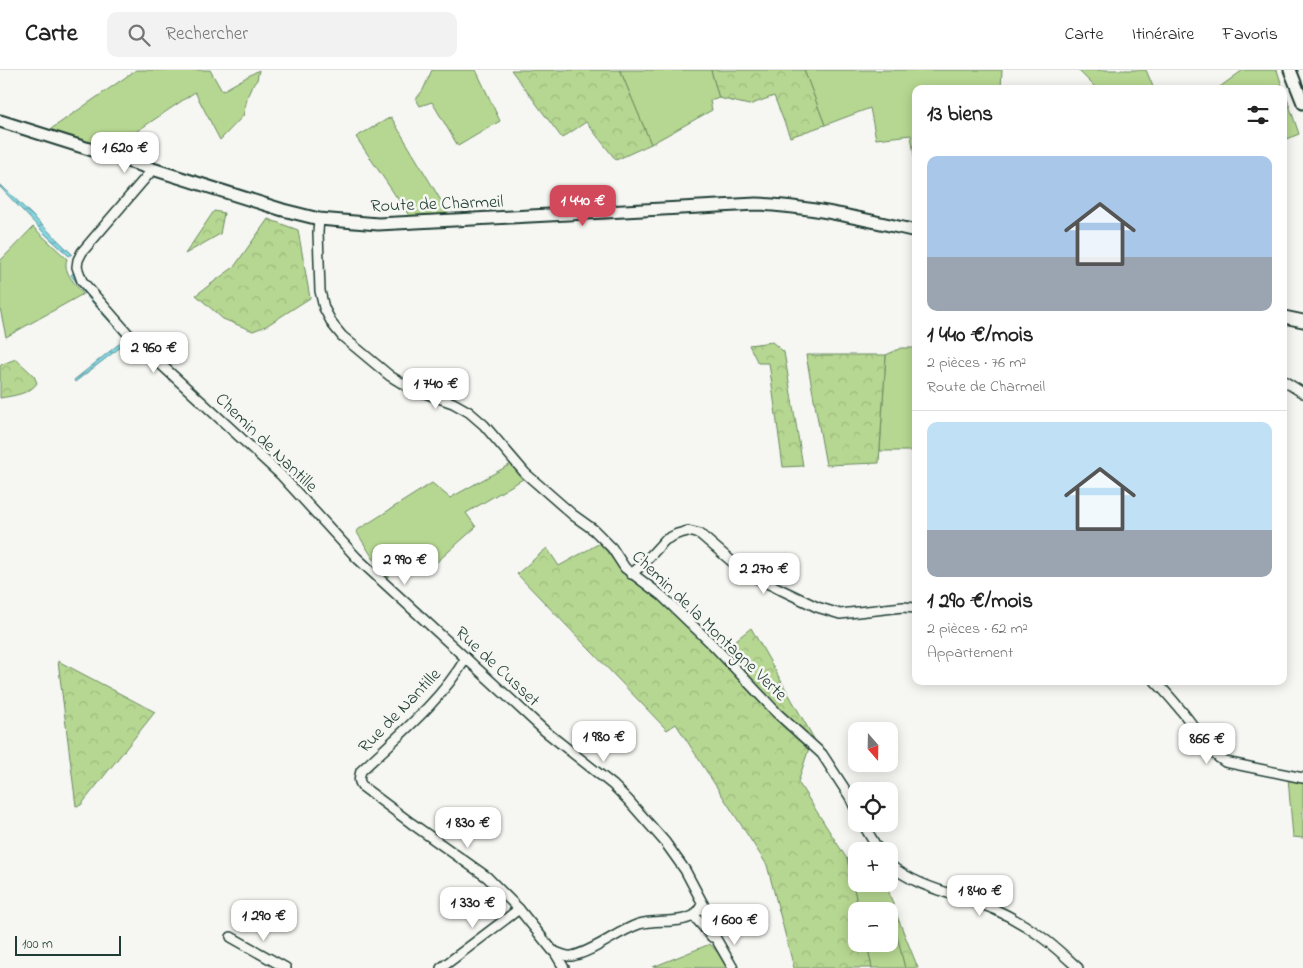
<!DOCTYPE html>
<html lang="fr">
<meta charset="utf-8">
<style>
body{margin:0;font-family:"Indie Flower",sans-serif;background:#f2f2f2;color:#222;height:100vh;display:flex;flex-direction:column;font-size:19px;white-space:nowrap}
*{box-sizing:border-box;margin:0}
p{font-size:16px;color:#767676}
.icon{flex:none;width:28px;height:28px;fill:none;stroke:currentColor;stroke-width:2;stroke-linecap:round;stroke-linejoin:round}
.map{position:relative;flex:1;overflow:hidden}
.drawer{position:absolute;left:912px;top:15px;width:375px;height:600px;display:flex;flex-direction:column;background:#fff;border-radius:10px;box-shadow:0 2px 12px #0003}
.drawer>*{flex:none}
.needle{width:32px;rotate:160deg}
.tools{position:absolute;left:848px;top:652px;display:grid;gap:10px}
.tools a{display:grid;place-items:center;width:50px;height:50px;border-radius:10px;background:#fff;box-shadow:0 2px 12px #0003;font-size:25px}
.scale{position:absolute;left:15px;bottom:12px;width:106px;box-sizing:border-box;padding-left:5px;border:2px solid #1f3d34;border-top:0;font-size:14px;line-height:18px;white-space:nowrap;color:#1f3d34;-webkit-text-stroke:4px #f6f6f2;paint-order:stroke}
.price{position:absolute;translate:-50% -42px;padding:0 11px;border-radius:10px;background:#fff;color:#222;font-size:16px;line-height:32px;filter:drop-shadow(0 1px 2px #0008)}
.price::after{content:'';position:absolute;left:50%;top:30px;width:15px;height:11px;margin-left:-8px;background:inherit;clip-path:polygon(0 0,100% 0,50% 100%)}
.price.active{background:#d1495b;color:#fff}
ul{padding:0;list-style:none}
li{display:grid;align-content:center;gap:10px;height:265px;padding:0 15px}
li+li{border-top:1px solid #e0e0e0}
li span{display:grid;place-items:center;height:155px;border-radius:10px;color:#555}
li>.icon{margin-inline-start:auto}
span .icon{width:90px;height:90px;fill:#fffc;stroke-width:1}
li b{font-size:21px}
h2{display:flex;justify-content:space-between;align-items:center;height:60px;padding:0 15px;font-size:21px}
header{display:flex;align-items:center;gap:30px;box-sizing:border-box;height:70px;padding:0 25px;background:#fff;border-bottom:1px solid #e0e0e0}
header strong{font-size:24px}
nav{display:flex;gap:28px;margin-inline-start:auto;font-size:18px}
.search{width:350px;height:45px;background:#f2f2f2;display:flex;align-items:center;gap:12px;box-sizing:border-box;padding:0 18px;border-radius:10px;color:#767676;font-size:19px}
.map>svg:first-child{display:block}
</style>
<header>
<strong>Carte</strong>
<div class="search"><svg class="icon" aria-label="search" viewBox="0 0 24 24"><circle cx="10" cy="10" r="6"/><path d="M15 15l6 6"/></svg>Rechercher</div>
<nav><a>Carte</a><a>Itinéraire</a><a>Favoris</a></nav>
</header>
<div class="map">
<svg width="1303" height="898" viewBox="0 0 1303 898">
<defs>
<pattern id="forest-crowns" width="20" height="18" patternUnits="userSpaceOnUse" patternTransform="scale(1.25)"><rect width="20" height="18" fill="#b6d791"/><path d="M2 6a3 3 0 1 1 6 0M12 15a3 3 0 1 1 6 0" fill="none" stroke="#9cb97e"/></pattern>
<pattern id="water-waves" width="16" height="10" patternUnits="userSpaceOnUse" patternTransform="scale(1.25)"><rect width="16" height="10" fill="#84d4df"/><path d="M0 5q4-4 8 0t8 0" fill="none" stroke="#6badb6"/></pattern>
</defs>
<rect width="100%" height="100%" fill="#f6f6f2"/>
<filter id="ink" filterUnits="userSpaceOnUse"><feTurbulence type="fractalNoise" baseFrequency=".02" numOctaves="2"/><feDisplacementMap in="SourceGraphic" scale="10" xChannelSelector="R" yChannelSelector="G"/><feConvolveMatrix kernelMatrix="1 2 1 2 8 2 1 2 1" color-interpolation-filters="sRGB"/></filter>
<g filter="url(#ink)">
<g fill="#b6d791" stroke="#6a8a62">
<path d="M136 0H210L222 21 259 0 257 10 252 16 248 25 243 46 220 70 195 22 109 80 48 61Z"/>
<path d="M432 0H476L500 51 458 76 432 32 420 36 416 29 423 20Z"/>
<path d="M620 0H711L719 28 710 31 712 40 651 74Z"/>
<path d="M804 0H1002L1001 19H916V99L911 65 876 69 870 38 825 55Z"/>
<path d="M1078 0H1146L1154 19H1097Z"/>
<path d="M1243 0H1277L1283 19H1217Z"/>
<path d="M1284 20 1299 64 1284 70Z"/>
<path d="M391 47 449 144 410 147 356 67Z"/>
<path d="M33 157 67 189C62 202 76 214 83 224L6 267 0 238V191Z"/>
<path d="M901 278H916V381H880L886 285Z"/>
<path d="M511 394 523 409 466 443 476 457 428 500 411 482 386 509 356 461 432 413 450 428Z"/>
<path d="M1288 708 1303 712V768L1293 767Z"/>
<path d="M856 783V814H886L899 851 894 853 905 898H872L867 874H889V841H859L847 789Z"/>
<path d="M710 874 719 884 728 898 653 897Z"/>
</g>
<g fill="url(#forest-crowns)" stroke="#6a8a62">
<path d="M511 0H620L651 74 616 90 586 52 562 68Z"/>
<path d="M711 0H804L825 55 790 67 774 26 749 35 719 28Z"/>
<path d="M214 141 224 143 220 164 185 184Z"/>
<path d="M268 149 298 160 310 228 266 256 253 261 223 249 196 225 234 197Z"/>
<path d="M772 272 784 282 803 396 783 397 769 293H758L749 275Z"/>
<path d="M806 285H886L879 393 826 395Z"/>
<path d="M16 289 34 306 37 313C30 324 12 326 0 328V295Z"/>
<path d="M600 473 627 507 661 530 717 585 751 558 817 674 809 678 798 712 847 789 859 841H856V874H867L872 898H794L767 795 676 654 667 660 517 504 547 478 559 496Z"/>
<path d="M58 591 155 642 81 735 76 736Z"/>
<path d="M899 851 918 898H905L894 853Z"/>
</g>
<g fill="url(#water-waves)" stroke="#5c989b">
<path d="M0 114 72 184 69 186 45 164 0 117Z"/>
<path d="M73 203 128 269 122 276 75 312 74 310 125 269 84 223 71 205Z"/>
</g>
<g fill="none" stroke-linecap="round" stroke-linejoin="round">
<g stroke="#1f3d34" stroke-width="12">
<g id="street">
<path d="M153 99 82 182 78 190 77 197 82 211 130 266 280 404 357 488 545 661 613 715 628 730 665 772 685 800 703 834 715 867 733 898"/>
<path d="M319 149 318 162 320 221 324 238 333 255 342 266 390 306 408 317 453 333 469 342 484 355 525 403 573 445 594 460 612 478 625 498 662 526 712 574 778 644 822 684 850 727 856 740"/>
<path d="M1284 311 1303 323"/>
<path d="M631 504 642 495 665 470 677 464 688 461 700 464 744 502 817 537 840 544 903 537 916 538"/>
<path d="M466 588C439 633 399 665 361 701 359 708 358 711 363 717L411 753 487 807 519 839 553 881C559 883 566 887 572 886 595 881 616 862 639 854 655 849 678 854 693 846 697 844 700 837 703 834"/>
<path d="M1155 611C1169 625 1182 641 1194 657 1204 670 1211 684 1225 692L1303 708"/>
<path d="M863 754 879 781"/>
<path d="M889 794C918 819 959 824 994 839 1029 855 1050 872 1078 898"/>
<path d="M694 846 712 867H715"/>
<path d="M231 867 286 898"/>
<path d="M554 881 564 898"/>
<path d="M441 898 519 839"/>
</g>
</g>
<g stroke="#1f3d34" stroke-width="15">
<g id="secondary">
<path d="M1290 0 1303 33"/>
<path d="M0 51 283 140 319 149 378 154 756 134C811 136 863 149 916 161"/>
<path d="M1284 247 1303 251"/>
</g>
</g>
<use href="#street" stroke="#f6f6f2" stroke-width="9"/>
<use href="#secondary" stroke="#f6f6f2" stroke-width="11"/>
</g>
</g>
<g text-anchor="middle" stroke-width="5" stroke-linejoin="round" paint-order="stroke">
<g font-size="18" fill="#1f3d34" stroke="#f6f6f2">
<text transform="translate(437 133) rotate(-2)" y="6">Route de Charmeil</text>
<text transform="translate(267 372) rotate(44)" y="6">Chemin de Nantille</text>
<text transform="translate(710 555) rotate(44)" y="6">Chemin de la Montagne Verte</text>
<text transform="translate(498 596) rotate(43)" y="6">Rue de Cusset</text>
<text transform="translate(399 640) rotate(-46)" y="6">Rue de Nantille</text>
</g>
</g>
</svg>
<div class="tools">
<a><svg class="needle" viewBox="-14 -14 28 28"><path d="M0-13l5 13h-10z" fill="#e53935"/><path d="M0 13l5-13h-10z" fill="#767676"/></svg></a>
<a><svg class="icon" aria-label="locate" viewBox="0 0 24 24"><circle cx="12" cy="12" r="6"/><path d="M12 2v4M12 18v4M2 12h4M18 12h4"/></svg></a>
<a>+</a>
<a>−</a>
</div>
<div class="scale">100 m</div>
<b class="price" style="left:125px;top:104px">1 620 €</b>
<b class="price active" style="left:583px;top:157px">1 440 €</b>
<b class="price" style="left:154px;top:304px">2 960 €</b>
<b class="price" style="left:436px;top:340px">1 740 €</b>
<b class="price" style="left:405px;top:516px">2 990 €</b>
<b class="price" style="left:764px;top:525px">2 270 €</b>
<b class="price" style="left:604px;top:693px">1 980 €</b>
<b class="price" style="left:1207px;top:695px">866 €</b>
<b class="price" style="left:468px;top:779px">1 830 €</b>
<b class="price" style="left:980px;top:847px">1 840 €</b>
<b class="price" style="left:473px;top:859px">1 330 €</b>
<b class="price" style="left:264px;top:872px">1 290 €</b>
<b class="price" style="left:735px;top:876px">1 600 €</b>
<section class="drawer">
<h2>13 biens<svg class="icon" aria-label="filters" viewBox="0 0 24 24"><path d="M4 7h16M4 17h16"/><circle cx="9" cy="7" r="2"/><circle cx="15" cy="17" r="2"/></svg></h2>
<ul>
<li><span style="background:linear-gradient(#a9c7e8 65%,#9aa5b1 0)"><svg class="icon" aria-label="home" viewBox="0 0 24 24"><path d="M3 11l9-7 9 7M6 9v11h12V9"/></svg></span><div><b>1 440 €/mois</b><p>2 pièces · 76 m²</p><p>Route de Charmeil</p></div></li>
<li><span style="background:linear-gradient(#bfe0f5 70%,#9aa5b1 0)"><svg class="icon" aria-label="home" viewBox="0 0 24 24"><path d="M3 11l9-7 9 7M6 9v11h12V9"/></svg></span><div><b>1 290 €/mois</b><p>2 pièces · 62 m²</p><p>Appartement</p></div></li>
</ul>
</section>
</div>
